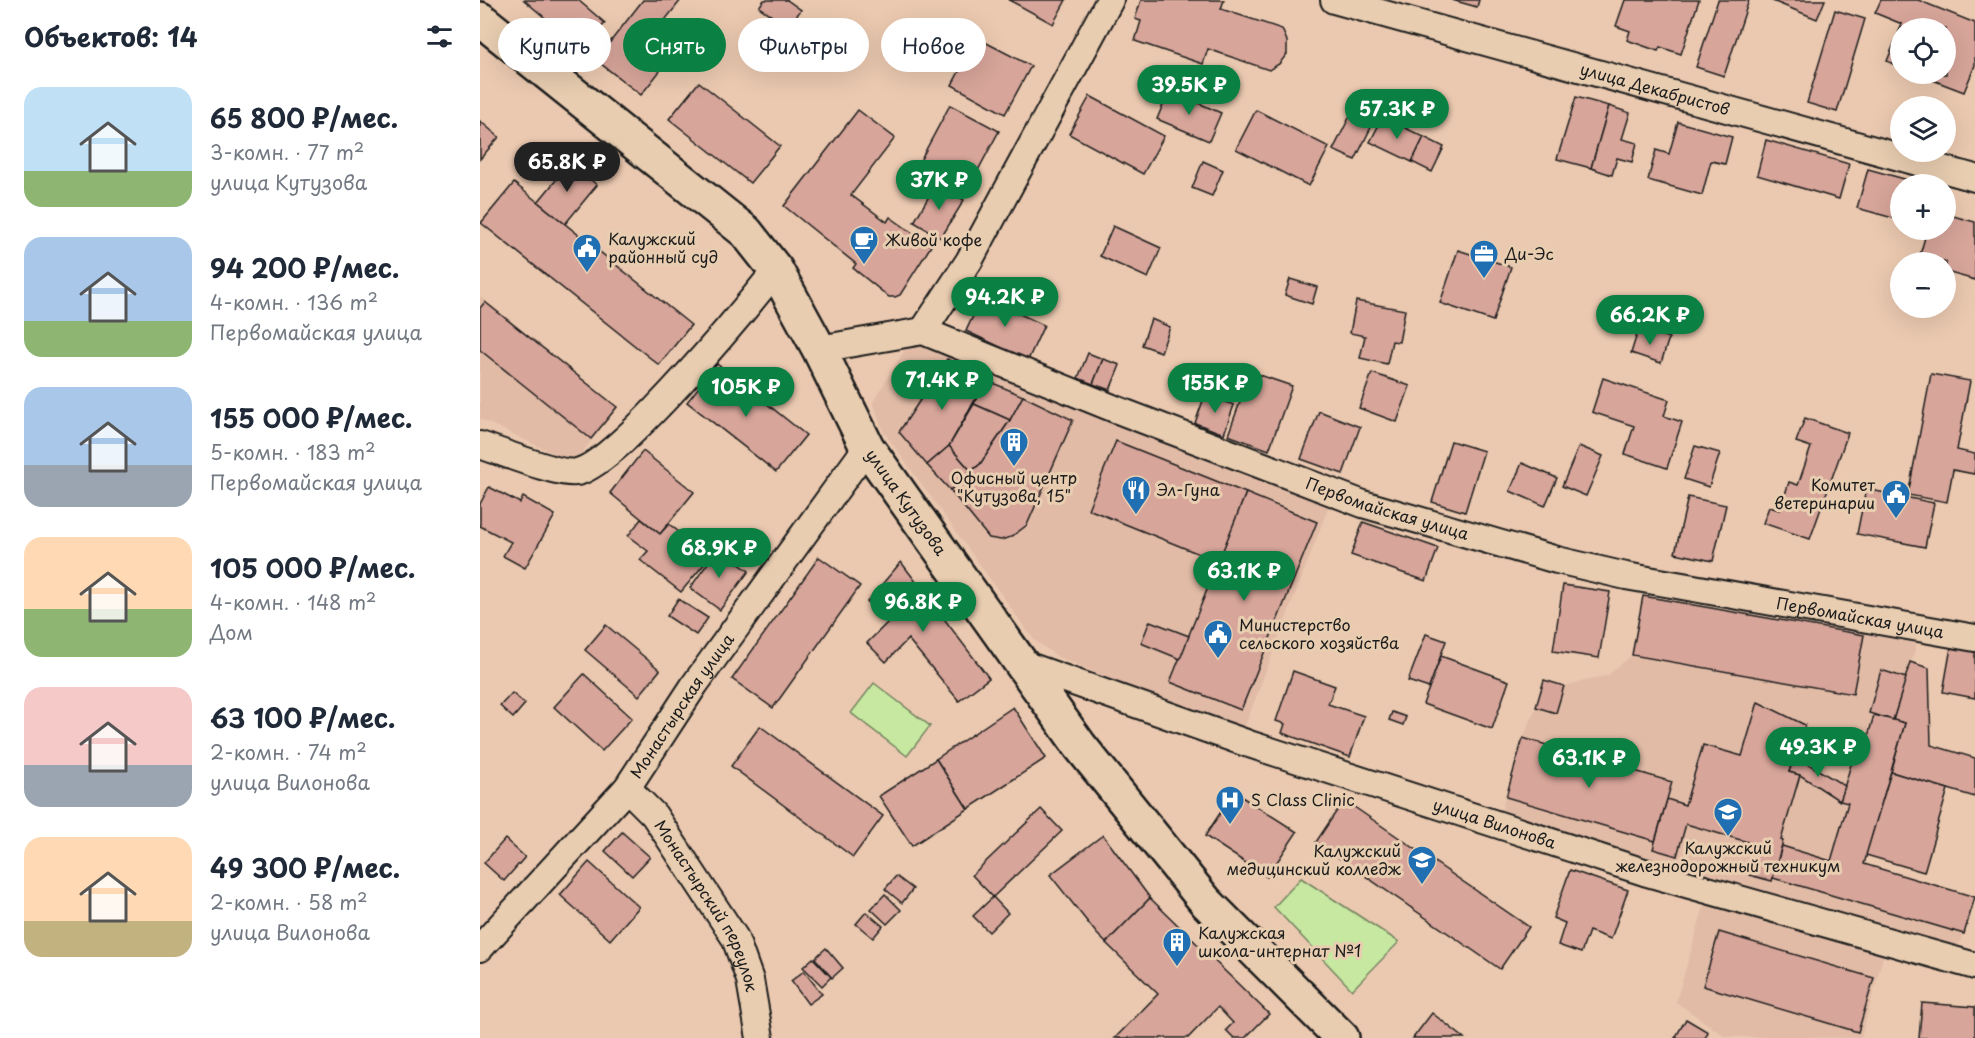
<!DOCTYPE html>
<html lang="ru">
<meta charset="utf-8">
<style>
body{margin:0;font-family:"Playpen Sans",sans-serif;background:#f2f2f3;color:#1f2937;height:100vh;display:flex;flex-direction:column;font-size:22px;white-space:nowrap}
*{box-sizing:border-box;margin:0}
p{font-size:20px;color:#747a83}
.icon{flex:none;width:33px;height:33px;fill:none;stroke:currentColor;stroke-width:2;stroke-linecap:round;stroke-linejoin:round}
.map{position:relative;flex:1;overflow:hidden}
.panel{display:flex;flex-direction:column;background:#fff;width:480px}
.panel>*{flex:none}
.banner{position:absolute;left:18px;top:18px;width:570px;height:54px;display:flex;gap:12px}
.buttons{position:absolute;left:1410px;top:18px;display:grid;gap:12px}
.buttons a{display:grid;place-items:center;width:66px;height:66px;border-radius:50%;background:#fff;box-shadow:0 6px 24px #0002;font-size:30px}
.price{position:absolute;translate:-50% -51px;padding:0 14px;border-radius:21px;background:#0b8043;color:#fff;font-size:20px;line-height:39px;filter:drop-shadow(0 2px 3px #0008)}
.price::after{content:'';position:absolute;left:50%;top:36px;width:18px;height:14px;margin-left:-9px;background:inherit;clip-path:polygon(0 0,100% 0,50% 100%)}
.price.active{background:#222;color:#fff}
ul{padding:0;list-style:none}
li{display:flex;align-items:center;gap:18px;height:150px;padding:0 24px}
li span{display:grid;place-items:center;flex:none;width:168px;height:120px;border-radius:18px;color:#555}
li>.icon{margin-inline-start:auto}
span .icon{width:72px;height:72px;fill:#fffc;stroke-width:1}
li b{font-size:26px}
h2{display:flex;justify-content:space-between;align-items:center;height:72px;padding:0 24px;font-size:26px}
.tag{padding:0 21px;border-radius:27px;background:#fff;box-shadow:0 6px 24px #0002;font-size:21px;line-height:54px}
.tag.active{background:#0b8043;color:#fff}
main{display:flex;flex:1;min-height:0}
.map>svg:first-child{display:block}
</style>
<main>
<section class="panel">
<h2>Объектов: 14<svg class="icon" aria-label="filters" viewBox="0 0 24 24"><path d="M4 7h16M4 17h16"/><circle cx="9" cy="7" r="2"/><circle cx="15" cy="17" r="2"/></svg></h2>
<ul>
<li><span style="background:linear-gradient(#bfe0f5 70%,#8fb573 0)"><svg class="icon" aria-label="home" viewBox="0 0 24 24"><path d="M3 11l9-7 9 7M6 9v11h12V9"/></svg></span><div><b>65 800 ₽/мес.</b><p>3-комн. · 77 m²</p><p>улица Кутузова</p></div></li>
<li><span style="background:linear-gradient(#a9c7e8 70%,#8fb573 0)"><svg class="icon" aria-label="home" viewBox="0 0 24 24"><path d="M3 11l9-7 9 7M6 9v11h12V9"/></svg></span><div><b>94 200 ₽/мес.</b><p>4-комн. · 136 m²</p><p>Первомайская улица</p></div></li>
<li><span style="background:linear-gradient(#a9c7e8 65%,#9aa5b1 0)"><svg class="icon" aria-label="home" viewBox="0 0 24 24"><path d="M3 11l9-7 9 7M6 9v11h12V9"/></svg></span><div><b>155 000 ₽/мес.</b><p>5-комн. · 183 m²</p><p>Первомайская улица</p></div></li>
<li><span style="background:linear-gradient(#ffd9b3 60%,#8fb573 0)"><svg class="icon" aria-label="home" viewBox="0 0 24 24"><path d="M3 11l9-7 9 7M6 9v11h12V9"/></svg></span><div><b>105 000 ₽/мес.</b><p>4-комн. · 148 m²</p><p>Дом</p></div></li>
<li><span style="background:linear-gradient(#f6c9c9 65%,#9aa5b1 0)"><svg class="icon" aria-label="home" viewBox="0 0 24 24"><path d="M3 11l9-7 9 7M6 9v11h12V9"/></svg></span><div><b>63 100 ₽/мес.</b><p>2-комн. · 74 m²</p><p>улица Вилонова</p></div></li>
<li><span style="background:linear-gradient(#ffd9b3 70%,#c2b280 0)"><svg class="icon" aria-label="home" viewBox="0 0 24 24"><path d="M3 11l9-7 9 7M6 9v11h12V9"/></svg></span><div><b>49 300 ₽/мес.</b><p>2-комн. · 58 m²</p><p>улица Вилонова</p></div></li>
</ul>
</section>
<div class="map">
<svg width="1495" height="1038" viewBox="0 0 1495 1038">
<rect width="100%" height="100%" fill="#ebc9b0"/>
<filter id="ink" filterUnits="userSpaceOnUse"><feTurbulence type="fractalNoise" baseFrequency=".0167" numOctaves="2"/><feDisplacementMap in="SourceGraphic" scale="12" xChannelSelector="R" yChannelSelector="G"/><feConvolveMatrix kernelMatrix="1 2 1 2 8 2 1 2 1" color-interpolation-filters="sRGB"/></filter>
<g filter="url(#ink)">
<g fill="#e1bba6">
<path d="M0 296 137 407 98 458 81 457 0 419Z"/>
<path d="M451 342 850 503 762 734 578 657 554 640 403 431 393 402 425 349Z"/>
<path d="M1163 596 1437 643 1413 720 1384 864 1495 897 1478 948 1410 931 1381 1038 1246 1037 1196 1002 1232 878 1021 812 1043 738 1056 707 1064 680 1084 686 1128 675 1152 655Z"/>
</g>
<g fill="#c7e8a1" stroke="#72825e" stroke-width="1.5">
<path d="M394 683 450 726 427 756 371 713Z"/>
<path d="M821 878 919 942 872 990 794 907Z"/>
</g>
<g fill="#d7a59a" stroke="#1c1c1c" stroke-width="1.5">
<path d="M44 0H98L125 23 103 50Z"/>
<path d="M163 0H201L173 35 195 52 161 95 116 60Z"/>
<path d="M284 0H307L321 10 308 27 279 7Z"/>
<path d="M529 0H586L573 24Z"/>
<path d="M661 0H744L741 9 802 29 807 41V54L799 64 789 70 728 49 723 64 655 41 661 21 655 19Z"/>
<path d="M972 0H999L997 7Z"/>
<path d="M1145 0H1219L1201 54 1180 47 1178 51 1147 40 1150 31 1136 26Z"/>
<path d="M1238 0H1269L1244 76 1216 67Z"/>
<path d="M1290 0H1345L1337 19Z"/>
<path d="M1401 0H1438L1495 23V65L1484 92 1437 74H1466V28H1420V67L1407 61 1422 24 1395 13Z"/>
<path d="M1355 10 1385 19 1357 112 1327 103Z"/>
<path d="M497 38 551 66 525 114 472 85Z"/>
<path d="M219 82 300 146 270 183 189 119Z"/>
<path d="M689 90 741 113 729 141 677 119Z"/>
<path d="M610 96 684 136 663 174 589 134Z"/>
<path d="M1096 97 1129 106 1111 168 1077 159Z"/>
<path d="M470 105 519 131 489 187 440 161Z"/>
<path d="M875 106 896 117 875 160 853 150Z"/>
<path d="M1129 106 1150 113 1142 139 1157 143 1152 162 1137 158 1132 175 1111 168Z"/>
<path d="M378 110 415 138 371 195 407 222 410 217 451 246 420 295 415 297H409L373 268 376 264 304 206Z"/>
<path d="M776 110 849 147 829 186 756 149Z"/>
<path d="M903 117 944 137 932 162 890 142Z"/>
<path d="M0 121 19 137 0 159Z"/>
<path d="M1198 122 1252 137 1245 164 1231 161 1222 195 1168 180 1176 150 1189 154Z"/>
<path d="M944 137 964 147 952 172 932 162Z"/>
<path d="M1286 140 1369 164 1359 199 1277 175Z"/>
<path d="M723 161 743 170 732 196 712 188Z"/>
<path d="M90 163 117 185 85 224 58 202Z"/>
<path d="M1388 169 1439 183 1420 184V220L1377 208Z"/>
<path d="M34 183 211 325 179 365 1 223Z"/>
<path d="M456 184 484 200 461 238 434 222Z"/>
<path d="M1466 214 1495 222V280L1466 272V262H1438L1447 230H1466Z"/>
<path d="M633 226 681 248 668 278 620 256Z"/>
<path d="M978 250 1031 267 1013 321 960 303Z"/>
<path d="M810 279 837 287 832 304 805 295Z"/>
<path d="M502 297 564 325 548 360 486 331Z"/>
<path d="M876 301 925 310 919 342 912 341 907 364 880 358 885 336 870 333Z"/>
<path d="M5 302 137 407 111 439 0 350V308Z"/>
<path d="M671 319 690 327 681 352 662 345Z"/>
<path d="M1159 328 1189 338 1181 363 1151 353Z"/>
<path d="M608 353 623 359 613 384 598 378Z"/>
<path d="M467 359 506 380 469 446 447 465 419 432Z"/>
<path d="M623 359 640 365 630 390 613 384Z"/>
<path d="M237 364 326 435 296 472 207 402Z"/>
<path d="M771 372 812 386 789 450 748 435Z"/>
<path d="M892 373 930 386 917 422 879 408Z"/>
<path d="M1451 374 1490 381 1477 450 1495 454V467L1494 474 1473 470 1467 502 1428 495Z"/>
<path d="M1123 378 1189 400 1184 416 1202 422 1187 468 1145 454 1154 426 1112 412Z"/>
<path d="M506 380 543 396 530 420 494 404Z"/>
<path d="M725 395 754 405 744 434 715 423Z"/>
<path d="M543 396 593 420 547 525 531 537 521 540 509 538 470 490 500 464 530 420Z"/>
<path d="M494 404 530 420 500 464 491 471 469 446Z"/>
<path d="M839 411 880 427 863 474 821 459Z"/>
<path d="M1325 418 1368 433 1330 539 1283 523 1289 507 1300 510 1309 482 1318 485 1331 447 1316 442Z"/>
<path d="M636 441 766 493 739 562 608 509Z"/>
<path d="M971 441 1004 451 985 512 952 502Z"/>
<path d="M469 446 491 471 470 490 447 465Z"/>
<path d="M1099 446 1123 456 1106 496 1082 486Z"/>
<path d="M1215 446 1240 453 1229 487 1204 479Z"/>
<path d="M163 451 214 492 180 534 130 493Z"/>
<path d="M1042 463 1077 478 1065 506 1030 491Z"/>
<path d="M9 487 40 503 43 497 75 515 45 568 23 556 31 542 0 526V504Z"/>
<path d="M1386 489 1454 503 1445 547 1377 534Z"/>
<path d="M766 493 837 522 761 710 690 682Z"/>
<path d="M1208 497 1246 505 1233 561 1195 553Z"/>
<path d="M161 519 180 534 189 524 230 557 201 592 160 560 168 551 148 536Z"/>
<path d="M883 522 958 548 946 581 871 555Z"/>
<path d="M238 549 269 571 240 610 210 588Z"/>
<path d="M339 557 380 586 293 708 252 679Z"/>
<path d="M421 562 509 678 479 701 428 639 406 662 387 643 409 621 387 602Z"/>
<path d="M1083 585 1130 592 1119 658 1073 651Z"/>
<path d="M1163 596 1384 635 1373 694 1152 655Z"/>
<path d="M198 599 228 618 216 635 187 616Z"/>
<path d="M670 621 709 636 700 659 661 643Z"/>
<path d="M126 625 180 670 159 696 105 650Z"/>
<path d="M946 634 966 641 949 688 928 681Z"/>
<path d="M1471 647 1495 651V698L1463 692Z"/>
<path d="M961 656 1029 681 1012 729 943 704Z"/>
<path d="M1430 662 1449 668 1451 745 1495 758V797L1411 772 1425 723 1413 720Z"/>
<path d="M1401 670 1426 678 1413 720 1389 713Z"/>
<path d="M813 671 855 686 848 704 884 716 870 757 802 733 805 724 796 721Z"/>
<path d="M104 674 152 718 122 751 74 707Z"/>
<path d="M1064 680 1084 686 1076 713 1056 707Z"/>
<path d="M32 693 45 704 33 718 20 706Z"/>
<path d="M1278 702 1325 725 1309 772 1320 775 1301 840 1303 841 1292 881 1269 875 1278 845 1206 824 1197 856 1173 849 1187 799 1205 805 1223 745 1262 756Z"/>
<path d="M533 707 566 758 488 809 456 759Z"/>
<path d="M912 712 926 717 923 725 909 720Z"/>
<path d="M1394 715 1425 723 1384 864 1495 897 1484 934 1293 878 1302 846 1351 861 1368 803 1360 801 1379 738 1387 740Z"/>
<path d="M280 726 403 816 373 857 251 766Z"/>
<path d="M1043 738 1192 782 1175 841 1026 797Z"/>
<path d="M1315 756 1365 786 1360 801 1320 775 1309 772Z"/>
<path d="M456 759 488 809 432 846 399 796Z"/>
<path d="M1411 772 1468 789 1444 872 1386 855Z"/>
<path d="M754 792 817 832 787 877 725 836Z"/>
<path d="M864 800 1049 927 1020 969 836 842Z"/>
<path d="M561 809 582 831 513 897 492 875Z"/>
<path d="M142 832 170 857 152 876 125 851Z"/>
<path d="M623 835 670 898 626 943 617 934 570 875Z"/>
<path d="M25 839 45 857 24 881 4 863Z"/>
<path d="M109 862 159 907 130 940 80 895Z"/>
<path d="M1090 870 1148 890 1131 939 1109 931 1101 953 1078 945 1085 923 1073 918Z"/>
<path d="M416 876 433 889 422 903 405 889Z"/>
<path d="M405 894 421 910 407 924 391 909Z"/>
<path d="M513 897 528 913 509 932 493 916Z"/>
<path d="M670 898 789 1014 765 1038H754L746 1030 753 1023 738 1007 708 1038H635L678 994 626 943Z"/>
<path d="M386 912 403 926 393 938 376 924Z"/>
<path d="M1239 932 1394 978 1378 1032 1223 986Z"/>
<path d="M346 948 363 968 352 978 335 958Z"/>
<path d="M333 958 351 977 342 986 323 967Z"/>
<path d="M324 971 342 994 328 1004 311 981Z"/>
<path d="M1442 1003 1495 1007V1038H1439Z"/>
<path d="M952 1013 984 1038H933Z"/>
<path d="M1206 1019 1228 1032 1225 1038H1195Z"/>
</g>
<g fill="none" stroke-linecap="round" stroke-linejoin="round">
<g stroke="#1c1c1c" stroke-width="30">
<g id="street">
<path id="s1" d="M854 0 1495 178"/>
<path d="M443 331 489 261 630 0"/>
<path id="s2" d="M339 349 443 331 635 409 883 504 1077 560 1146 576 1495 638"/>
<path d="M0 445C19 451 81 476 97 472 138 464 265 309 296 270"/>
<path id="s3" d="M540 663 769 744 1164 872 1495 966"/>
<path id="s4" d="M147 788 174 815 255 938 270 980 280 1038"/>
<path id="s5" d="M0 948 147 788 215 684 387 447"/>
</g>
</g>
<g stroke="#1c1c1c" stroke-width="38">
<g id="secondary">
<path id="s6" d="M0 19 266 232 296 270 339 349 387 447 600 746 726 902 862 1038"/>
</g>
</g>
<use href="#street" stroke="#e8cdb0" stroke-width="26"/>
<use href="#secondary" stroke="#e8cdb0" stroke-width="33"/>
</g>
</g>
<defs>
<g id="cafe-pin" transform="scale(1.5)"><path d="M0 17L-7.5 6A9.5 9.5 0 1 1 7.5 6Z" fill="#1f6fb2" stroke="#e8cdb0"/><path d="M-5.5-4.5H6V0H3Q3 3.5 0 3.5H-2.5Q-5.5 3.5-5.5 0ZM3-3.2v2h1.7v-2ZM-6 4.5H4V6H-6Z" fill="#fff"/></g>
<g id="civic-pin" transform="scale(1.5)"><path d="M0 17L-7.5 6A9.5 9.5 0 1 1 7.5 6Z" fill="#1f6fb2" stroke="#e8cdb0"/><path d="M-.6-6.5H3V-4.5H.6V-3L4-1V1h2V6H-6V1h2V-1L-.6-3ZM-1.2 2.5V6h2.4V2.5Z" fill="#fff"/></g>
<g id="office-pin" transform="scale(1.5)"><path d="M0 17L-7.5 6A9.5 9.5 0 1 1 7.5 6Z" fill="#1f6fb2" stroke="#e8cdb0"/><path d="M-6-3h4V-5.5h4V-3h4V5H-6ZM-1-4.5V-3h2v-1.5ZM-6 0V1H6V0Z" fill="#fff"/></g>
<g id="building-pin" transform="scale(1.5)"><path d="M0 17L-7.5 6A9.5 9.5 0 1 1 7.5 6Z" fill="#1f6fb2" stroke="#e8cdb0"/><path d="M-4-6H4V6H1V3H-1V6H-4ZM-2.5-4.3h1.7v1.8h-1.7ZM.8-4.3h1.7v1.8H.8ZM-2.5-1h1.7V.8h-1.7ZM.8-1h1.7V.8H.8Z" fill="#fff"/></g>
<g id="restaurant-pin" transform="scale(1.5)"><path d="M0 17L-7.5 6A9.5 9.5 0 1 1 7.5 6Z" fill="#1f6fb2" stroke="#e8cdb0"/><path d="M-5-6h1v4h1v-4h1v4h1v-4h1v5L-1.5 .5V6h-2V.5L-5-1ZM5-6V6H3V1.5H1.5Q1.5-4 5-6Z" fill="#fff"/></g>
<g id="hospital-pin" transform="scale(1.5)"><path d="M0 17L-7.5 6A9.5 9.5 0 1 1 7.5 6Z" fill="#1f6fb2" stroke="#e8cdb0"/><path d="M-5-5h3v3.5h4V-5h3V5h-3V1.5h-4V5h-3Z" fill="#fff"/></g>
<g id="university-pin" transform="scale(1.5)"><path d="M0 17L-7.5 6A9.5 9.5 0 1 1 7.5 6Z" fill="#1f6fb2" stroke="#e8cdb0"/><path d="M0-5L7-2L0 1L-7-2ZM-4 1L0 2.5L4 1V4Q0 6-4 4Z" fill="#fff"/></g>
</defs>
<g fill-rule="evenodd">
<use href="#cafe-pin" x="384" y="240"/>
<use href="#civic-pin" x="107" y="248"/>
<use href="#office-pin" x="1004" y="254"/>
<use href="#building-pin" x="534" y="442"/>
<use href="#restaurant-pin" x="656" y="490"/>
<use href="#civic-pin" x="1416" y="494"/>
<use href="#civic-pin" x="738" y="634"/>
<use href="#hospital-pin" x="750" y="800"/>
<use href="#university-pin" x="1248" y="812"/>
<use href="#university-pin" x="942" y="860"/>
<use href="#building-pin" x="697" y="942"/>
</g>
<g text-anchor="middle" stroke-width="6" stroke-linejoin="round" paint-order="stroke">
<g font-size="16" fill="#1c1c1c" stroke="#e8cdb0">
<text dy="6" stroke="none"><textPath href="#s1" startOffset="333">улица Декабристов</textPath></text>
<text dy="6" stroke="none"><textPath href="#s6" startOffset="656">улица Кутузова</textPath></text>
<text dy="6" stroke="none"><textPath href="#s2" startOffset="603">Первомайская улица</textPath></text>
<text dy="6" stroke="none"><textPath href="#s2" startOffset="1089">Первомайская улица</textPath></text>
<text dy="6" stroke="none"><textPath href="#s5" startOffset="316">Монастырская улица</textPath></text>
<text dy="6" stroke="none"><textPath href="#s3" startOffset="501">улица Вилонова</textPath></text>
<text dy="6" stroke="none"><textPath href="#s4" startOffset="144">Монастырский переулок</textPath></text>
</g>
<g font-size="16" fill="#1c1c1c" stroke="#e8cdb0" text-anchor="start">
<text x="128" y="245">Калужский<tspan x="128" dy="18">районный суд</tspan></text>
<text x="405" y="246">Живой кофе</text>
<text x="1025" y="260">Ди-Эс</text>
<text x="534" y="484" text-anchor="middle">Офисный центр<tspan x="534" dy="18">"Кутузова, 15"</tspan></text>
<text x="1395" y="491" text-anchor="end">Комитет<tspan x="1395" dy="18">ветеринарии</tspan></text>
<text x="677" y="496">Эл-Гуна</text>
<text x="759" y="631">Министерство<tspan x="759" dy="18">сельского хозяйства</tspan></text>
<text x="771" y="806">S Class Clinic</text>
<text x="1248" y="854" text-anchor="middle">Калужский<tspan x="1248" dy="18">железнодорожный техникум</tspan></text>
<text x="921" y="857" text-anchor="end">Калужский<tspan x="921" dy="18">медицинский колледж</tspan></text>
<text x="718" y="939">Калужская<tspan x="718" dy="18">школа-интернат №1</tspan></text>
</g>
</g>
</svg>
<div class="buttons">
<a><svg class="icon" aria-label="locate" viewBox="0 0 24 24"><circle cx="12" cy="12" r="6"/><path d="M12 2v4M12 18v4M2 12h4M18 12h4"/></svg></a>
<a><svg class="icon" aria-label="layers" viewBox="0 0 24 24"><path d="M12 4l9 5-9 5-9-5zM3 14l9 5 9-5"/></svg></a>
<a>+</a>
<a>−</a>
</div>
<b class="price" style="left:709px;top:116px">39.5K ₽</b>
<b class="price" style="left:917px;top:140px">57.3K ₽</b>
<b class="price active" style="left:87px;top:193px">65.8K ₽</b>
<b class="price" style="left:459px;top:211px">37K ₽</b>
<b class="price" style="left:525px;top:328px">94.2K ₽</b>
<b class="price" style="left:1170px;top:346px">66.2K ₽</b>
<b class="price" style="left:462px;top:411px">71.4K ₽</b>
<b class="price" style="left:735px;top:414px">155K ₽</b>
<b class="price" style="left:266px;top:418px">105K ₽</b>
<b class="price" style="left:239px;top:579px">68.9K ₽</b>
<b class="price" style="left:764px;top:602px">63.1K ₽</b>
<b class="price" style="left:443px;top:633px">96.8K ₽</b>
<b class="price" style="left:1338px;top:778px">49.3K ₽</b>
<b class="price" style="left:1109px;top:789px">63.1K ₽</b>
<div class="banner">
<a class="tag">Купить</a>
<a class="tag active">Снять</a>
<a class="tag">Фильтры</a>
<a class="tag">Новое</a>
</div>
</div>
</main>
